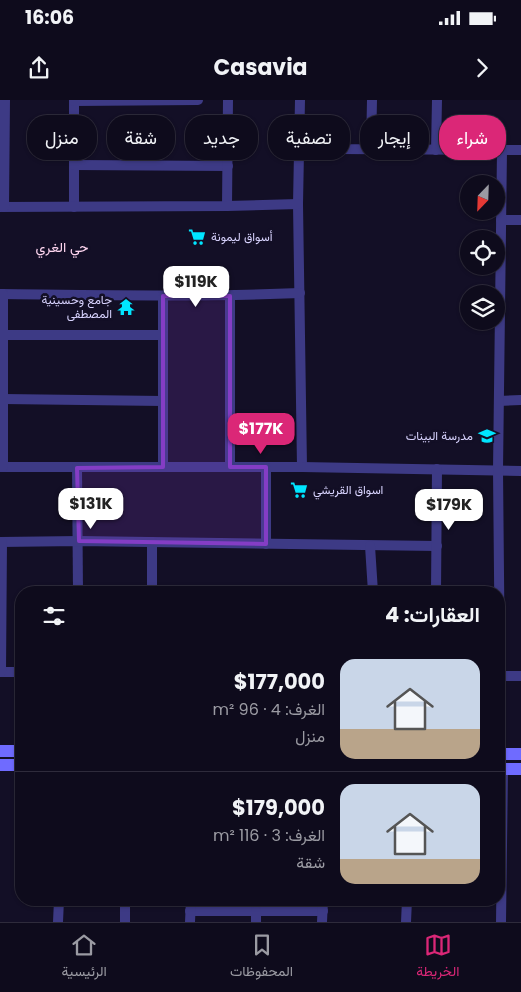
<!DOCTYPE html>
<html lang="ar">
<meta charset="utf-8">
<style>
body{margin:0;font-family:Poppins,Vazirmatn,sans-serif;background:#171425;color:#f1f3f6;direction:rtl;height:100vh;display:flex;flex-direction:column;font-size:19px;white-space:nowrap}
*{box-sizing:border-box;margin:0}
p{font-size:16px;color:#9b9ba3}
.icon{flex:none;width:28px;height:28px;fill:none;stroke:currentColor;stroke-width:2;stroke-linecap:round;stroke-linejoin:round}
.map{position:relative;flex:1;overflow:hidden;direction:ltr}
.panel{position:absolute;left:15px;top:486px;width:490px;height:320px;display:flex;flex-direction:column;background:#0e0b1c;border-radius:20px;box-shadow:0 1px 4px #0004,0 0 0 1px #2e2b3b;direction:rtl}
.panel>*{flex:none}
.hud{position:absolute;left:15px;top:15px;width:491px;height:45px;direction:rtl;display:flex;gap:10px}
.needle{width:32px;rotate:203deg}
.tools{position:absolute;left:460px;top:75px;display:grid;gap:10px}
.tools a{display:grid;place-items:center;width:45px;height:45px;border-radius:50%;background:#0e0b1c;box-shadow:0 1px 4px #0004,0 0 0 1px #2e2b3b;font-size:25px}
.price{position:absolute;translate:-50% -42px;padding:0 11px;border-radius:10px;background:#fff;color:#222;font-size:16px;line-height:32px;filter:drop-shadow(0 1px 2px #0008)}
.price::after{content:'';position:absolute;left:50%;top:30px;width:15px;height:11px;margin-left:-8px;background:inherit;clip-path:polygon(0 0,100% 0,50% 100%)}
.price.current{background:#db2777;color:#fff}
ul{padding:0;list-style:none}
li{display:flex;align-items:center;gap:15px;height:125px;padding:0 25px}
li+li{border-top:1px solid #2e2b3b}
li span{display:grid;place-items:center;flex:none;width:140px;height:100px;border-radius:15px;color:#555}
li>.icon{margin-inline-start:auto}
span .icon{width:60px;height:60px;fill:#fffc;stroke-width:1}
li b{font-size:21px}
h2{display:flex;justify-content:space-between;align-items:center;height:60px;padding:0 25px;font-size:21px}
.chip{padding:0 18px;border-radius:20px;background:#0e0b1c;box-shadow:0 1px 4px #0004,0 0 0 1px #2e2b3b;font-size:18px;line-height:45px}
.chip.current{background:#db2777;color:#fff}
.status{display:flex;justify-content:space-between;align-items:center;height:35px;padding:0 25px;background:#0e0b1c;direction:ltr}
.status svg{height:14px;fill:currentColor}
header{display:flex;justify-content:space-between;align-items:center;height:65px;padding:0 25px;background:#0e0b1c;font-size:22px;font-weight:700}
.tabs{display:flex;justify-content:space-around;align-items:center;height:70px;border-top:1px solid #2e2b3b;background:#0e0b1c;font-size:14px;color:#9b9ba3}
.tabs a{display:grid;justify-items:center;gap:2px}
.tabs .current{color:#db2777}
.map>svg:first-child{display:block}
</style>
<div class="status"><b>16:06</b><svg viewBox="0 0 49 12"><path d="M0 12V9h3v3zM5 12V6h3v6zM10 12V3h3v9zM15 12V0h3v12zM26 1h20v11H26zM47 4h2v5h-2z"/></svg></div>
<header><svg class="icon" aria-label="forward" viewBox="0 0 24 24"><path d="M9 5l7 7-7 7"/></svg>Casavia<svg class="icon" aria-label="share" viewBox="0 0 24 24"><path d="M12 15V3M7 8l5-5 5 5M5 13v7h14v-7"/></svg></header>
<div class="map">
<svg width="521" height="822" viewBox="0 0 521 822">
<rect width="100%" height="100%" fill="#130f26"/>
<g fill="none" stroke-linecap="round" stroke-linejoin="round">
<g stroke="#3d3a85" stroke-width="10">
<path d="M74 0V107"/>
<path d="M300 0 298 104 302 367"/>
<path d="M74 1 198 0"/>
<path d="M300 43 316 48 335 49 521 50"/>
<path d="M371 50 372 0"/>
<path d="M436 50 437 0"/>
<path d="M74 65 228 66"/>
<path d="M227 106 228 0"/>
<path d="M0 107 227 106 298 104"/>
<path d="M4 107 5 0"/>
<path d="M501 120H521"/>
<path d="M0 194C100 195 200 197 300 193"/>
<path d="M163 196V367"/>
<path d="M230 196V367"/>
<path d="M3 235H163"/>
<path d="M3 299 163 301"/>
<path d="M499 301 521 300"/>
<path d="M0 367H302L521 371"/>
<path d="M3 367V194"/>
<path d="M266 367V444"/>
<path d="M77 368 78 492"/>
<path d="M0 442 79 441 437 446"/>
<path d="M370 446 373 492"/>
<path d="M152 492V442"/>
<path d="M436 492 437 369"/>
<path d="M0 572H21"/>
<path d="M1 572 2 442"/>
<path d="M499 576H521"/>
<path d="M500 576 498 370 502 50"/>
<path d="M125 800V822"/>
<path d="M190 811H323"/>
<path d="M58 822 59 800"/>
<path d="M190 822 191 800"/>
<path d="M256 822V811"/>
<path d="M322 822 323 800"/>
<path d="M406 822 407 800"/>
<path d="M501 822 503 669"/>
</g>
<g stroke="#6f6bff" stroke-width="12">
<path d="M0 651H21"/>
<path d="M499 654H521"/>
<path d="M0 665H21"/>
<path d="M499 669H521"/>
</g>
</g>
<path fill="#843dc5" fill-opacity="0.2" stroke="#843dc5" stroke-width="4" stroke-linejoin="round" d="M163 196H230V367H266V444L79 441 77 368 163 367Z"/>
<defs>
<g id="supermarket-bare" transform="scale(1.35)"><path d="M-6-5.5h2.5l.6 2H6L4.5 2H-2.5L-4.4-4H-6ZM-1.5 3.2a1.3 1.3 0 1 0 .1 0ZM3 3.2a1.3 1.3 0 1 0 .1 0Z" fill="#00e5ff" stroke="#130f26" stroke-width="2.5" paint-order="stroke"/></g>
<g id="temple-bare" transform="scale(1.35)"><path d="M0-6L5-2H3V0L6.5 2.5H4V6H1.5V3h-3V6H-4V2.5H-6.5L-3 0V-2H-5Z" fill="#00e5ff" stroke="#130f26" stroke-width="2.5" paint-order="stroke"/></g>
<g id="school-bare" transform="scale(1.35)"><path d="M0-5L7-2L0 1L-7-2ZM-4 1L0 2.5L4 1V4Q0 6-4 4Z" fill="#00e5ff" stroke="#130f26" stroke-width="2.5" paint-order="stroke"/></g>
</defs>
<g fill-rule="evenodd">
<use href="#supermarket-bare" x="197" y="137"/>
<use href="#temple-bare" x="126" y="207"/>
<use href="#school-bare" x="487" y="336"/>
<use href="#supermarket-bare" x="299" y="390"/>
</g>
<g text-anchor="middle" stroke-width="5" stroke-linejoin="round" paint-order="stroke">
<g font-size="12" fill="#d9d4ff" stroke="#130f26" text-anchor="start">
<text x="211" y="141">أسواق ليمونة</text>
<text x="112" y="204" text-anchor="end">جامع وحسينية<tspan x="112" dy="14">المصطفى</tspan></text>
<text x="473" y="340" text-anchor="end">مدرسة البينات</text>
<text x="313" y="394">اسواق القريشي</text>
</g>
<g font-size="14" fill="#ffd6f0" stroke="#130f26">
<text x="62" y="152">حي الغري</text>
</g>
</g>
</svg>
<div class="tools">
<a><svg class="needle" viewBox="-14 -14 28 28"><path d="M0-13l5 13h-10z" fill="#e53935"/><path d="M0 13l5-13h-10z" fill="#9b9ba3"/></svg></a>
<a><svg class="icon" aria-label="locate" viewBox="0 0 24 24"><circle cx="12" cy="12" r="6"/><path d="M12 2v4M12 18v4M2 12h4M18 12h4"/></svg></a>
<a><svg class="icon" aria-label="layers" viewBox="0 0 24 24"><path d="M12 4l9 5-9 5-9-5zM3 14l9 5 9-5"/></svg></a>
</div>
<b class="price" style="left:196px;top:208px">$119K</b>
<b class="price current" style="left:261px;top:355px">$177K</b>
<b class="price" style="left:91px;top:430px">$131K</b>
<b class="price" style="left:449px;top:431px">$179K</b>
<div class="hud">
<a class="chip current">شراء</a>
<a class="chip">إيجار</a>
<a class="chip">تصفية</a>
<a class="chip">جديد</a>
<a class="chip">شقة</a>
<a class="chip">منزل</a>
</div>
<section class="panel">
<h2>العقارات: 4<svg class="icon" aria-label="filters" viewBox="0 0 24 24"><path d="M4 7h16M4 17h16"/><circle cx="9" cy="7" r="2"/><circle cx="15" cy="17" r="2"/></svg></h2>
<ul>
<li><span style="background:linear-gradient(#c9d6e8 70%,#b9a48a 0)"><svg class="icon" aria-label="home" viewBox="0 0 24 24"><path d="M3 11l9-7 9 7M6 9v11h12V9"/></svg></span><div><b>$177,000</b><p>الغرف: 4 · 96 m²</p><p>منزل</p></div></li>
<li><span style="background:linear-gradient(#c9d6e8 75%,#b9a48a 0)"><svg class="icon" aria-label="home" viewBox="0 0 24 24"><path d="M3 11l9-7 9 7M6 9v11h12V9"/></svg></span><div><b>$179,000</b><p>الغرف: 3 · 116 m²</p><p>شقة</p></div></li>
</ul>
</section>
</div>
<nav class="tabs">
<a class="current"><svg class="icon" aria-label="map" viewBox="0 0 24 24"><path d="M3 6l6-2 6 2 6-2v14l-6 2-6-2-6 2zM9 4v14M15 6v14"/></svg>الخريطة</a>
<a><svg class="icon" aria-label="saved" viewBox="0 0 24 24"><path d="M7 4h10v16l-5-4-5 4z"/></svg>المحفوظات</a>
<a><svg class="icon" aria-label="home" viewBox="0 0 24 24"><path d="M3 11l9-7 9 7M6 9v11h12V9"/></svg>الرئيسية</a>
</nav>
